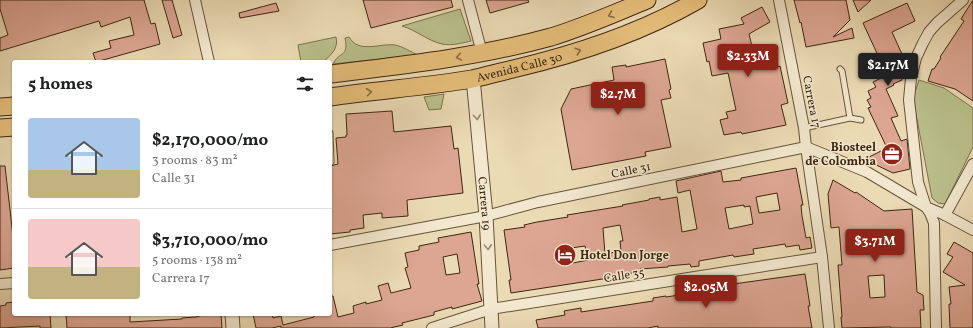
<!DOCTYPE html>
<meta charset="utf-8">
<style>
body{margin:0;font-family:Vollkorn,serif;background:#f2f2f2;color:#202124;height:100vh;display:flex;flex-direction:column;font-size:15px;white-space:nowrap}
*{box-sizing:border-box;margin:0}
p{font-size:13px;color:#757577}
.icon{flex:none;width:22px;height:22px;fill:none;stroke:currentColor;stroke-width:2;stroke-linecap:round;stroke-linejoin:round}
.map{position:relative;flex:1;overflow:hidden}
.sheet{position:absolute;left:12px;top:60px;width:320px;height:256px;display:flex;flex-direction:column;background:#fff;border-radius:4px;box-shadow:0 1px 3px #0004}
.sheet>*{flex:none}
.price{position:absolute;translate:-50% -34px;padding:0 9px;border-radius:4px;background:#8f2418;color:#fff;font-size:13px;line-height:26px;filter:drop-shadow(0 1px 2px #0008)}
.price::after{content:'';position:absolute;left:50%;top:24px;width:12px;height:9px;margin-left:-6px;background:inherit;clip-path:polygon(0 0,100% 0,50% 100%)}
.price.on{background:#222;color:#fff}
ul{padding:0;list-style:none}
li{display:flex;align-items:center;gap:12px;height:100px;padding:0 16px}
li+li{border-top:1px solid #e0e0e0}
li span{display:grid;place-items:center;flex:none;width:112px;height:80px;border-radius:4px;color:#555}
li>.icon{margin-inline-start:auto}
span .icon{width:48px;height:48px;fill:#fffc;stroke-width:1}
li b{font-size:17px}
h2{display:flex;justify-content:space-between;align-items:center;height:48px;padding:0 16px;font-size:17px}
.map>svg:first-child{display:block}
</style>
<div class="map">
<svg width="973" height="328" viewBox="0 0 973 328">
<rect width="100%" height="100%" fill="#ebdbb5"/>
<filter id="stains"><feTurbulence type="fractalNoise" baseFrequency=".005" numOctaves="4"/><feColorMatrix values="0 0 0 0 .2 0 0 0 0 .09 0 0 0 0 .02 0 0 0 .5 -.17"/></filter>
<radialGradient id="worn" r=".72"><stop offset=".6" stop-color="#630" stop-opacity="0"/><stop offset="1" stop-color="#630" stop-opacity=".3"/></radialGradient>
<g fill="#bac08c" stroke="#7c734e">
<path d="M460 9 471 41C462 43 452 46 442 44 428 41 416 30 402 26Z"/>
<path d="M336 37C339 48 331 55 323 62H301L298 45Z"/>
<path d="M349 37C359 54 379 43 395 45 402 46 411 52 418 55L333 64C339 51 349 58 345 38Z"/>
<path d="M919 80 944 88 973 108V147L945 204 938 203 932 198 915 109 914 95Z"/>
<path d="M444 94 441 109 429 110 424 97Z"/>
</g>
<g fill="#dda693" stroke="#3e2610" fill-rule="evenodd">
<path d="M0 0H144L151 24 155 23 160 44 96 62 93 53 111 48 109 41 134 35 130 17 101 27 99 21 0 51V38L8 35 0 9Z"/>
<path d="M162 0H172L182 35 173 38Z"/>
<path d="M363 0H451L453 7 371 28Z"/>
<path d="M486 0H528L529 2 490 13Z"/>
<path d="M794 0H846L850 20 833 37 852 28 854 38 806 47 801 22 800 23Z"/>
<path d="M853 0H871L858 12Z"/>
<path d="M973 0V101L955 89 928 81 932 69H934L941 58 940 57 964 21 961 19Z"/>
<path d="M276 3 279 11 240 18 239 13Z"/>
<path d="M907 3 915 21 892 32 906 63 901 65 903 69 899 72 902 80 893 84 894 85 886 89 898 116 891 118 901 141 907 139 910 169 893 173 870 162 869 157 887 148 868 108 871 107 867 100 871 98 868 91 876 87 873 82 887 75 863 23Z"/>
<path d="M762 7 770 22 749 34 755 59 771 55 774 68 780 66 788 103 781 105 786 125 742 134 741 132 724 135 720 120 728 118 726 112 736 110 728 73 712 76 709 61 707 62 703 43 721 39 719 29 744 24 741 18Z"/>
<path d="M665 59 671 89 669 90 671 98 661 100 671 147 645 152 646 156 572 170 561 109 571 89 614 80 612 67 626 65V67Z"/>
<path d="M392 111 394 132 451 126 454 149 458 148 463 193 407 200 408 216 382 218V213L363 215 364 228 350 230V232L330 234V166L338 164 336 138 346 137V135H347L346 114Z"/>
<path d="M0 166H5L14 245V268L0 270Z"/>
<path d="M796 168 803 205H801L802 216 806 238 810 237 812 248 800 250 799 245 786 247 785 244 753 249 754 254 734 257 733 255 699 261V266L691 267 690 264 668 266V267L640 269 641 272 609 276V278L511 293 509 280H511L504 230 525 227 524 225 537 222 568 217 567 215 623 206 622 205 649 200V199L660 197V200L677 197 682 232 697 229 690 190 678 193 676 181 721 171 723 182 741 180V178ZM777 193 780 210 759 213 756 197ZM744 205V207L750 206 753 224 729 229 725 208ZM620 225 623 241H620L621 251 605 254 603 228ZM585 246 588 260 573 263 571 248Z"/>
<path d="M833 180 855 193 856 192 884 211 912 209 917 292 923 295 924 310H920L921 328H891V327L842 328 841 317H842L838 265H842L839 227 831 228 828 194ZM884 275 885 297 870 298 868 276Z"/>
<path d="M471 232 479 284H477L482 301 452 309V307L434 312V315L402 323 403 325 390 328H281V326L272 328H256L253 314H272L273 318 281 316 283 325 314 317V314H330V296H333L338 317 354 313 353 306 366 302V304L382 300 378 286 388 283 391 293 411 288 405 268 408 267 405 253 419 250V246L439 242 438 238ZM457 254 460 273 446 275 443 257Z"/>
<path d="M954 242 973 253V328H950L949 304H951L949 287 965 285 943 272 953 257 947 254Z"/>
<path d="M805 274 810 306H808L812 328H658V326L648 328H538L536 320 565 315 564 311 581 308V312L653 301V298L666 296V297L712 290V287Z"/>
<path d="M14 302V314H50L51 328H40V326L0 328V306L6 305V303Z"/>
<path d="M66 314H130V322L182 319V318L196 317 206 314H221L222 328H67Z"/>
</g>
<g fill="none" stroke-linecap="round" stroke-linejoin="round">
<g stroke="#695339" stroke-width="7">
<g id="service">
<path d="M850 118 861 120"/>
<path d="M804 128 850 118 842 71 840 69"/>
<path d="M330 133 331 162"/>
</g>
</g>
<g stroke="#695339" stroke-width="12">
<g id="minor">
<path d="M195 0 209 62"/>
<path d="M468 0 482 53"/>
<path d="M779 0 804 128 806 147 822 257 829 328"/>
<path d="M945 215 973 164"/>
<path d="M330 245 486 216 538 202 806 147 867 172 926 207 945 215 973 230"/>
<path d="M0 284 14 283"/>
<path d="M432 328 491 309 822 257"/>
<path d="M936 328 934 223 930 213 926 207 918 182 909 100 911 78 916 58 923 43 929 32 937 23 963 0"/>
</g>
</g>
<g stroke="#695339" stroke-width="15">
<g id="tertiary">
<path id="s1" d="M473 78 486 216 492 328"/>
<path d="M232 314 233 328"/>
</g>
</g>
<g stroke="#3e2610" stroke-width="19">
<g id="trunk">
<path d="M330 74C404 65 478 57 551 37 584 27 615 13 647 0"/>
<path id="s2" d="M330 97C377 90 425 87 472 79 486 76 499 72 513 69 577 54 641 33 698 0"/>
<path d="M0 107 14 106"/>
<path d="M0 128 14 127"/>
</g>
</g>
<use href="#service" stroke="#f2e8cf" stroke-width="5"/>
<use href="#minor" stroke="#f2e8cf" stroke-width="10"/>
<use href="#tertiary" stroke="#f2e8cf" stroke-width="13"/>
<use href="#trunk" stroke="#e6be7a" stroke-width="17"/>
</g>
<defs><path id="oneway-chevron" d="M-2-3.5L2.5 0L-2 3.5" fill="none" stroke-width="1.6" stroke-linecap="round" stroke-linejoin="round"/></defs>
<g stroke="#8a6a40">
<use href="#oneway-chevron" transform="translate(611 15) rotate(158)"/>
<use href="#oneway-chevron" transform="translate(578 51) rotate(-18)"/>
<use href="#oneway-chevron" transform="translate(459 57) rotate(170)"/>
<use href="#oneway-chevron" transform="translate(369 92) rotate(-7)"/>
</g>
<g stroke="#988770">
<use href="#oneway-chevron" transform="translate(477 117) rotate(85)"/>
<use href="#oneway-chevron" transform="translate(488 247) rotate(87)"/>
</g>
<defs>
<g id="office-disc" transform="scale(1.15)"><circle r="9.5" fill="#8f2418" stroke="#f2e8cf"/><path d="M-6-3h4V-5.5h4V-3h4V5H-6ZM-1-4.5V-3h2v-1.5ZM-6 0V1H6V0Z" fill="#fff"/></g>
<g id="hotel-disc" transform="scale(1.15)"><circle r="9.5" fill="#8f2418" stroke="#f2e8cf"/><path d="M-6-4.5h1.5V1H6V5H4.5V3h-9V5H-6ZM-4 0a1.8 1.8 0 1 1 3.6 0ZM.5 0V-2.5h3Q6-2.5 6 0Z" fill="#fff"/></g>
</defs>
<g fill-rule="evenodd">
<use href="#office-disc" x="892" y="154"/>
<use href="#hotel-disc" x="565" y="255"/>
</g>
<g text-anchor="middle" stroke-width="3" stroke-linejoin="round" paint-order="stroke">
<g font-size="12" fill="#3e2610" stroke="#f2e8cf">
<text dy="4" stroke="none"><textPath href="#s2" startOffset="192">Avenida Calle 30</textPath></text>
<text transform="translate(812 102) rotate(79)" y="4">Carrera 17</text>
<text transform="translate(631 170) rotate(-12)" y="4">Calle 31</text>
<text dy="4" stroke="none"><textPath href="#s1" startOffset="126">Carrera 19</textPath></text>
<text transform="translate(624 275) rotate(-9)" y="4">Calle 35</text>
</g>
<g font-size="12" font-weight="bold" fill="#3e2610" stroke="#f2e8cf" text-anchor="end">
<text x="876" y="151">Biosteel<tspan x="876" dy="14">de Colombia</tspan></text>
<text x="580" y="259" text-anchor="start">Hotel Don Jorge</text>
</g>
</g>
<rect width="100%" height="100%" filter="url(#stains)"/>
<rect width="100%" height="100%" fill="url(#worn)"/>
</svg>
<b class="price" style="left:748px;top:78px">$2.33M</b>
<b class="price on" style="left:888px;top:87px">$2.17M</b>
<b class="price" style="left:618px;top:116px">$2.7M</b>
<b class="price" style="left:875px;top:263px">$3.71M</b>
<b class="price" style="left:706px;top:309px">$2.05M</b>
<section class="sheet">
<h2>5 homes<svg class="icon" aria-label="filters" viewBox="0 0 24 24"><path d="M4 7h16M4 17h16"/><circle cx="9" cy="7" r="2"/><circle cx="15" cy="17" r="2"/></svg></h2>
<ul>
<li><span style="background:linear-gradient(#a9c7e8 65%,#c2b280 0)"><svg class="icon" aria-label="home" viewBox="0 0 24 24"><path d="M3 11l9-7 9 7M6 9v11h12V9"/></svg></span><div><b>$2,170,000/mo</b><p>3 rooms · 83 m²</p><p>Calle 31</p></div></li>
<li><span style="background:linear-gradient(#f6c9c9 60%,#c2b280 0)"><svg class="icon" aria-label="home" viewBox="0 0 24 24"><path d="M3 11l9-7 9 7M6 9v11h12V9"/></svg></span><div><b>$3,710,000/mo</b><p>5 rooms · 138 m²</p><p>Carrera 17</p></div></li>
</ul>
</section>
</div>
